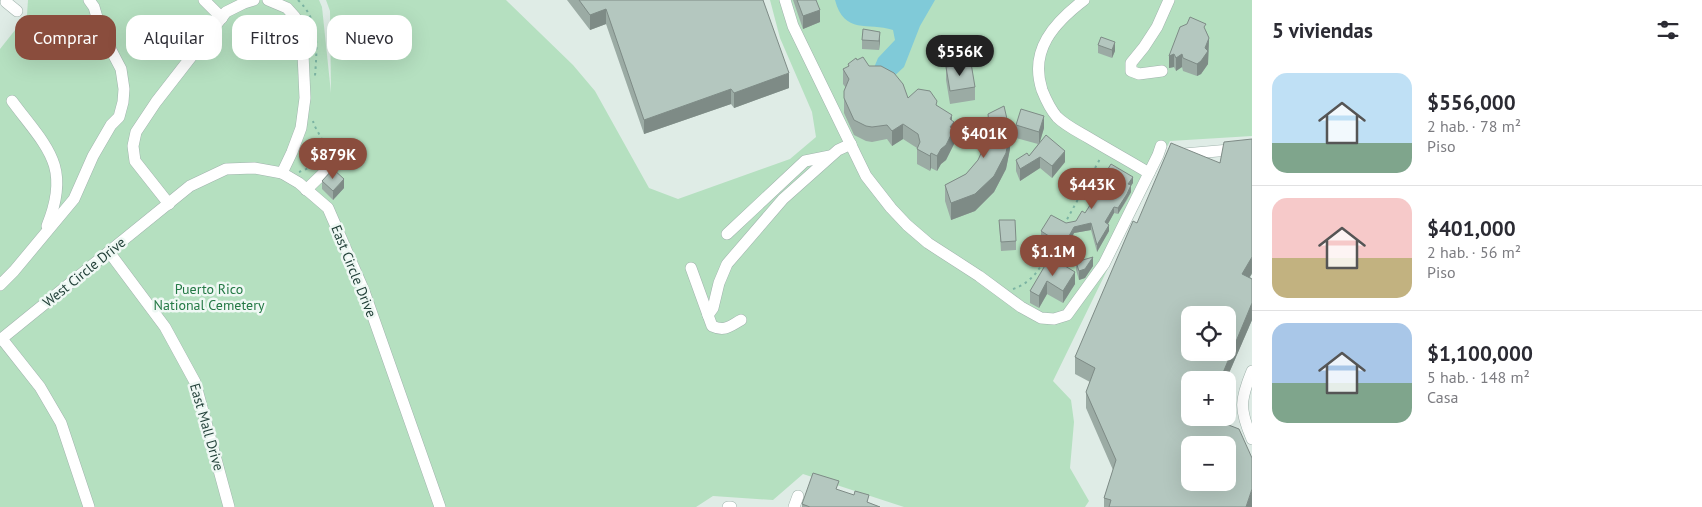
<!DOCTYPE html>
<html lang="es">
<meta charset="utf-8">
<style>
body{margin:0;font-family:"PT Sans",sans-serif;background:#f7f7f7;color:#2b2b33;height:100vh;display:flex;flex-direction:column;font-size:19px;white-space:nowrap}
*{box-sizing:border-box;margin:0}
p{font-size:16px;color:#7c7c81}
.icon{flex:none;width:28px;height:28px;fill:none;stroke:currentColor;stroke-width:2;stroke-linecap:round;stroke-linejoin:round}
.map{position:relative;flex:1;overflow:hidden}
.details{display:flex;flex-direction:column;background:#fff;width:450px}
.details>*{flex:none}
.hud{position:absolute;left:15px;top:15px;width:475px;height:45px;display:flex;gap:10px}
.controls{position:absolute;left:1181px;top:306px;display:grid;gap:10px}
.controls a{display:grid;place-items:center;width:55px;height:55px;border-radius:10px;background:#fff;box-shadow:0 5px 20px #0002;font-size:25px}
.price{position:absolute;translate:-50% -42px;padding:0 11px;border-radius:18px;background:#8a4d3d;color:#fff;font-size:16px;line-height:32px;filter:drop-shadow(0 1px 2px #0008)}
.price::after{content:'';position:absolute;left:50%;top:30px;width:15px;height:11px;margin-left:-8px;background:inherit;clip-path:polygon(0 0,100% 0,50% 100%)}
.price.current{background:#222;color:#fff}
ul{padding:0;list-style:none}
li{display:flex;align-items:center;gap:15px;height:125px;padding:0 20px}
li+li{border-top:1px solid #e1e1e2}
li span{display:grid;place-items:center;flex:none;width:140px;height:100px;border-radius:15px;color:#555}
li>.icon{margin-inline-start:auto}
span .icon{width:60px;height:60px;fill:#fffc;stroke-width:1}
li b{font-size:21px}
h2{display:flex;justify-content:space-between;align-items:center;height:60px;padding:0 20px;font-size:21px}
.tag{padding:0 18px;border-radius:15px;background:#fff;box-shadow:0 5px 20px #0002;font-size:18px;line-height:45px}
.tag.current{background:#8a4d3d;color:#fff}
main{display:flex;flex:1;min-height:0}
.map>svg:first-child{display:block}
</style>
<main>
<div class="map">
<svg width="1252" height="507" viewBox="0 0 1252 507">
<rect width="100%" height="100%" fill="#dfece6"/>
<path fill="#b5e0c0" d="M28 0H319L322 7 331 93 330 11 326 0H506L573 65 595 91 649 188 678 199 790 159 816 137 812 112 780 38 770 0H1252V136L1170 141 1053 381 1071 400 1074 422 1070 468 1089 501 1085 507H904L803 474 773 500 713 496 696 507H0V49L27 15Z"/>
<path fill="#80cad8" d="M835 0H935L920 26 904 67 891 79 873 70 878 58 895 40 893 30C868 22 844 35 835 0Z"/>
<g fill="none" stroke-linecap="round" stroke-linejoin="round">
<g stroke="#a1b4ad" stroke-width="12">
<g id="minor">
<path d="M204 0 222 18"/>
<path d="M268 0 287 8 295 17 302 32 305 98 301 128 292 152 282 173"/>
<path d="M785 0 793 26 866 176 891 208 907 225 928 243 979 276 1021 307 1041 318 1054 319 1067 315 1104 264 1158 155 1161 146"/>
<path d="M1084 0C1054 23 1029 50 1042 90 1046 100 1050 109 1057 117 1066 126 1079 132 1089 138 1109 150 1129 161 1149 173"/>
<path d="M6 2 17 11"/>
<path d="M1162 71 1139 74 1131 71V63L1144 47 1157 27 1169 0"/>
<path d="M12 101C46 147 72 165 47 226"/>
<path d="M1184 154 1252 148"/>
<path d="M306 190 333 164"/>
<path d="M169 204 135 161 133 146 136 132 156 102 226 12 244 3 254 0"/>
<path d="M727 234 805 161 830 156"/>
<path d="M109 252 165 327 195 382 229 507"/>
<path d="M691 268 712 326C725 332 730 326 741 320"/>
<path d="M0 285 14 271 74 199 93 156 111 125 119 117 123 102 124 89 121 69 101 31 94 7 89 0"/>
<path d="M708 315 713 308 719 283 727 264 783 199 838 150 851 144"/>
<path d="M2 339 40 387 61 423 89 507"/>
<path d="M0 340 190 186 226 169 254 168 282 173 299 183 328 208 364 291 440 507"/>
<path d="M1252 371C1240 400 1239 409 1252 439"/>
<path d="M728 507H731"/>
<path d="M794 507 798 496"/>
</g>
</g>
<g stroke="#7bb3a2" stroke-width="2" stroke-dasharray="2.5 4" stroke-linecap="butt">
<path d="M298 0C320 21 317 47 315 76"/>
<path d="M299 172C312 167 330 159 323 142 320 134 315 129 313 121"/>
<path d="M1064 225 1101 157"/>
<path d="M1013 289C1034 282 1042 265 1052 247"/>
</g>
<use href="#minor" stroke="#fff" stroke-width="11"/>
</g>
<g fill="#9baba4">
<path d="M567 0H763L789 88 734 108 731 104 644 134 606 24 590 30Z"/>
<path d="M793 0H816L820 22 803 29Z"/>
<path d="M1206 31 1209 38 1208 64 1201 74 1197 76 1183 71 1182 67 1176 71 1174 67 1169 68V56Z"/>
<path d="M862 40H880L879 50 862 49Z"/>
<path d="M1098 45 1115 51 1112 58 1098 53Z"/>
<path d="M857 60 869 66 908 98 937 106 952 121 954 129V144L946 160 941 164 937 171 931 168 930 171 917 164V148L903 139 892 146 887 139 872 142 866 141 854 135 844 113V98L846 88 843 84V69L848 67V64Z"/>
<path d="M946 67 975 87V100L950 104 946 80Z"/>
<path d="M988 114 1010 149 1006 169 994 192 975 211 951 220 945 201V185L966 174 978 160 985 145 988 132Z"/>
<path d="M1016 125 1044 128 1039 144 1065 162 1052 178 1040 168 1020 181 1016 171V160L1029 156 1038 144 1016 138Z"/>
<path d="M1252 139V274L1250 277 1252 279V320L1226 380H1190L1252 507H1104V498L1113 470 1086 408V392L1090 382 1075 374V357L1137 223Z"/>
<path d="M322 181 344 188 333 200 322 189Z"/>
<path d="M1133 183 1131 185V192L1127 200 1118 214 1114 213 1108 224 1109 231 1097 252 1091 230 1074 233 1065 250 1067 259V265L1065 266 1075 284 1063 303 1047 294 1039 308 1030 303V291L1054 256 1052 244 1041 238V231L1076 221 1085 213 1091 203V198Z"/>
<path d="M999 220 1016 241V250L1001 251Z"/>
<path d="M1076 262 1093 266 1085 278 1079 280 1076 270Z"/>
<path d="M839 490 869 503 880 507H802V504Z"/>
</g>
<g fill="#7e8b86">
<path d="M606 9V24L590 30V15Z"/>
<path d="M820 10V22L803 29V16Z"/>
<path d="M880 32V40L879 50V41Z"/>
<path d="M1209 38 1208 64 1201 74 1197 76V64L1205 48Z"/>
<path d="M1115 42V51L1112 58V50Z"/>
<path d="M1174 54V67L1169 68V56Z"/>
<path d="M1182 54V67L1176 71V58Z"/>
<path d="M789 73V88L734 108V93Z"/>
<path d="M731 89V104L644 134V120Z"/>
<path d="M952 115V124L954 122V144L946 160 941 164 937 171V156L950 119Z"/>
<path d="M1044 116V128L1039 145V132Z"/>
<path d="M903 124V139L892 146V131Z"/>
<path d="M1010 132V149L1006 169 994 192 975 211 951 220V203Z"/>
<path d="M1065 151V162L1052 178V166Z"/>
<path d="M931 153V168L930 171V156Z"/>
<path d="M1040 157V168L1020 181V169Z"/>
<path d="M1133 177V183L1128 190V184Z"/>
<path d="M344 179V188L333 200V191Z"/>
<path d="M1131 185V192L1118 214V208Z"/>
<path d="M1114 207V213L1105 229V222Z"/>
<path d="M1091 223V230L1074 233 1064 252V245L1074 227Z"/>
<path d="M1109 225V231L1097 252V245Z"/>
<path d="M1093 257V266L1085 278 1079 280V271Z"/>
<path d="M1252 257V273L1242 290V274Z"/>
<path d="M1075 272V284L1063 303V291Z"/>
<path d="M1047 281V294L1039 308V296Z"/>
<path d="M1252 303V320L1226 380H1220Z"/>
<path d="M1252 489V507H1246Z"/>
</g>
<g fill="#b4c7bf" stroke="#7e8b86" fill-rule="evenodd">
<path d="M579 0H763L789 73 734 93 731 89 644 120 606 9 590 15Z"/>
<path d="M797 0H816L820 10 803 16Z"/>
<path d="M1190 17 1206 24 1204 27 1209 38 1205 48 1208 51 1201 61 1197 64 1183 58 1182 54 1176 58 1174 54 1169 56 1180 27 1187 24Z"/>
<path d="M863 29 880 32 879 41 862 40Z"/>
<path d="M1101 37 1115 42 1112 50 1098 45Z"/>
<path d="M863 57 869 66H881L894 73 903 84 908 98 918 89 930 91 937 101 936 105 952 115 950 119 954 122 950 127 954 129 946 145 941 149 937 156 931 153 930 156 917 149 920 142 918 134 903 124 892 131 887 125 872 127 866 126 854 120 844 98V91L849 79 843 69 849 66 848 64 856 58 857 60Z"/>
<path d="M971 63 975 87 950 91 946 67Z"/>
<path d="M1004 106 1010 132 1006 153 994 176 975 194 951 203 945 185 966 174 978 160 985 145 989 126 988 114Z"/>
<path d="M1021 109 1044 116 1039 132 1016 125Z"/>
<path d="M1046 135 1065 151 1052 166 1040 157 1020 169 1016 160 1027 153 1029 156Z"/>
<path d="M1252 139V257L1242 274 1252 279V303L1220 380H1190V418H1212L1213 419 1239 429 1252 458V489L1246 507H1109L1111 500 1104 498 1116 460 1086 392 1095 368 1075 357 1133 221 1137 223 1171 143 1220 163 1224 142ZM1190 315H1228V352H1190ZM1190 445H1228V482H1190Z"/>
<path d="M1111 164 1133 177 1128 184 1131 185 1127 194 1118 208 1114 207 1105 222 1109 225 1097 245 1091 223 1074 227 1064 245 1067 259 1056 261 1053 259 1055 255 1052 238 1041 231 1051 215 1066 223 1076 221 1082 211 1085 213 1094 199 1091 198 1104 171 1106 172Z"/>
<path d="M333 169 344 179 333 191 322 181Z"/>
<path d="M999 220H1015L1016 241 1001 242Z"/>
<path d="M1050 257 1075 272 1063 291 1047 281 1039 296 1030 291Z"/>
<path d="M1093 257 1085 269 1079 271 1076 262Z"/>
<path d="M813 473 839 481 836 489 854 495 855 491 869 495 867 502 880 507H810L802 504Z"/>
</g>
<g text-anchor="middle" stroke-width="5" stroke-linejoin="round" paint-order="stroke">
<g font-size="14" fill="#1e3d35" stroke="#eff8f4">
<text transform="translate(354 271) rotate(68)" y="5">East Circle Drive</text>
<text transform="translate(84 272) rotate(-39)" y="5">West Circle Drive</text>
<text transform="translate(207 427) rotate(74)" y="5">East Mall Drive</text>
</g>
<g font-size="14" fill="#247945" stroke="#eff8f4">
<text x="209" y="294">Puerto Rico<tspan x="209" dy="16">National Cemetery</tspan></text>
</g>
</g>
</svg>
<div class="controls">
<a><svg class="icon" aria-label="locate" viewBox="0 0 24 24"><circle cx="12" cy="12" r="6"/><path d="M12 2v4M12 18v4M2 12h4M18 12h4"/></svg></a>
<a>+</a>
<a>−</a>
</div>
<b class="price current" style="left:960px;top:77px">$556K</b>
<b class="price" style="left:984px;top:159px">$401K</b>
<b class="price" style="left:333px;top:180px">$879K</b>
<b class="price" style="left:1092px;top:210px">$443K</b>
<b class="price" style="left:1053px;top:277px">$1.1M</b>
<div class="hud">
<a class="tag current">Comprar</a>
<a class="tag">Alquilar</a>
<a class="tag">Filtros</a>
<a class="tag">Nuevo</a>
</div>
</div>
<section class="details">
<h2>5 viviendas<svg class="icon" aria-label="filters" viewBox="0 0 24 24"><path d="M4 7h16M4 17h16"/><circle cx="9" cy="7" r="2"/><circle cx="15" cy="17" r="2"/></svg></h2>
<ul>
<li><span style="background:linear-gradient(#bfe0f5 70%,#7fa58c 0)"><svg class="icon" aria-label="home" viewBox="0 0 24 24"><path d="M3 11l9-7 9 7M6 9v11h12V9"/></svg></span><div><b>$556,000</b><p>2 hab. · 78 m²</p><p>Piso</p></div></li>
<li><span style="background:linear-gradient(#f6c9c9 60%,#c2b280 0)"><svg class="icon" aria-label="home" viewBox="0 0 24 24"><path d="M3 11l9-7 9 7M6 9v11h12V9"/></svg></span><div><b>$401,000</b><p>2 hab. · 56 m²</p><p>Piso</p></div></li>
<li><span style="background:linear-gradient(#a9c7e8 60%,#7fa58c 0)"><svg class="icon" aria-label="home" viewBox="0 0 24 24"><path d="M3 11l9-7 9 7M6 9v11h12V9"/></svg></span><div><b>$1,100,000</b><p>5 hab. · 148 m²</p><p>Casa</p></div></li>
</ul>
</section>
</main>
